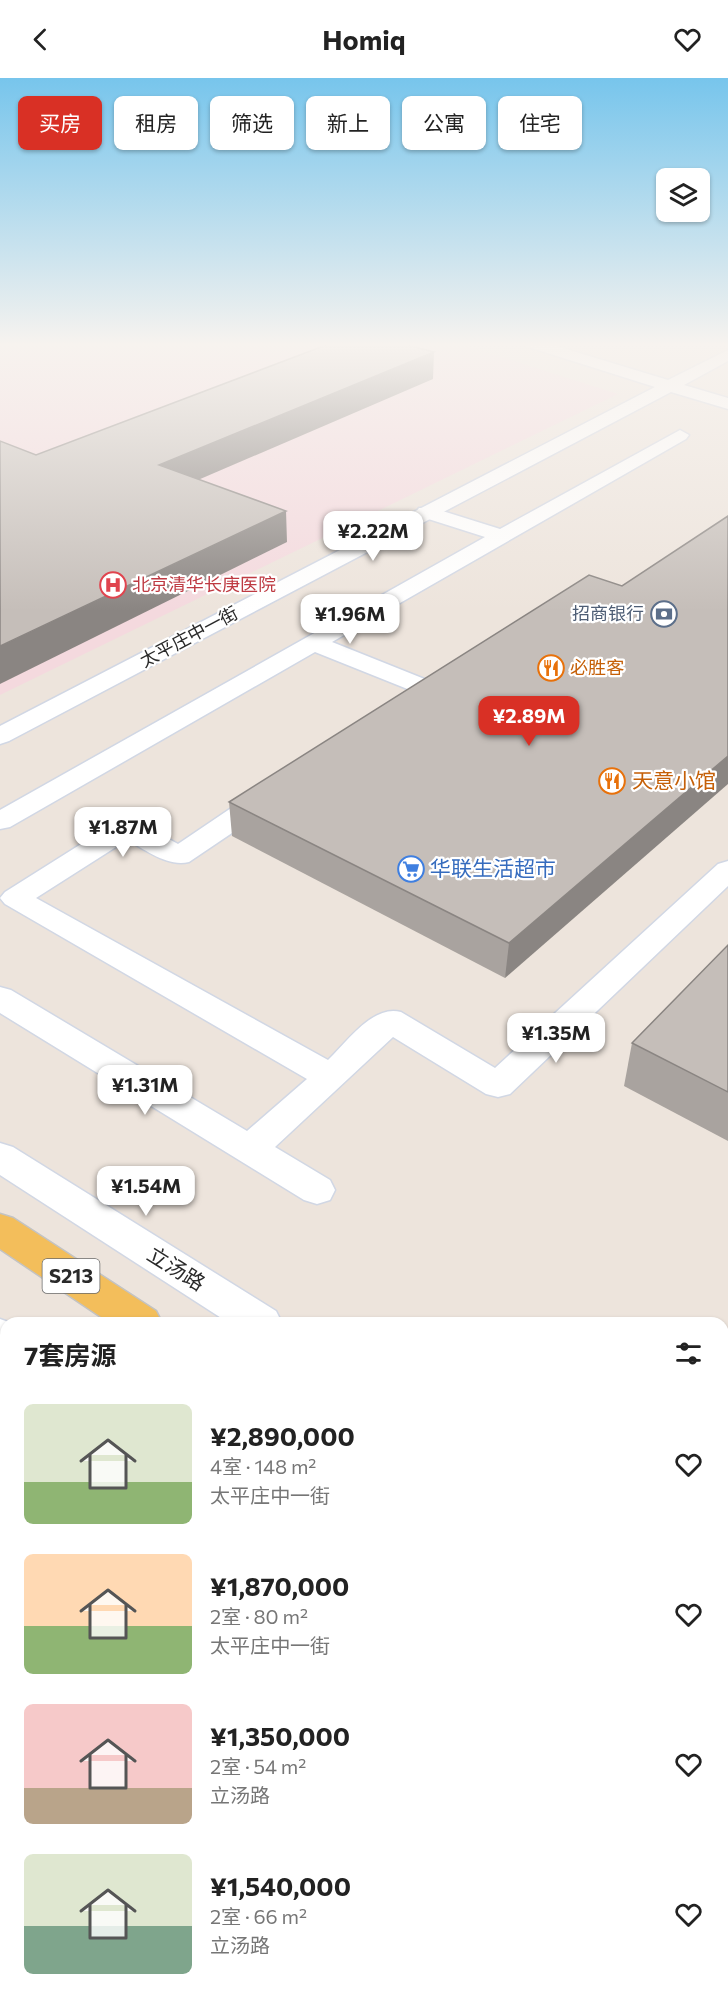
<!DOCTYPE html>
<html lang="zh">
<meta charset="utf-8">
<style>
body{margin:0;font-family:Commissioner,"Noto Sans SC",sans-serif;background:#f2f2f2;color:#222;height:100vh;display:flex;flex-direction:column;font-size:22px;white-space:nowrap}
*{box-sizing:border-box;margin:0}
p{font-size:20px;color:#767676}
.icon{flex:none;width:33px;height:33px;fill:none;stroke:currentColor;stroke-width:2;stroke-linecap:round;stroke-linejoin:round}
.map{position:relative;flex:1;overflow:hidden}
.side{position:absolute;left:0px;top:1239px;width:729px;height:686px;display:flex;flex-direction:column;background:#fff;border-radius:18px 18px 0 0;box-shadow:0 2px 4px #0004}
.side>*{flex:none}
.top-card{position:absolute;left:18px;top:18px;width:693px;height:54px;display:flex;gap:12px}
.controls{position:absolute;left:656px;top:90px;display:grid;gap:12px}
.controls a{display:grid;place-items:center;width:54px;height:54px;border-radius:9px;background:#fff;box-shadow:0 2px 4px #0004;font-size:30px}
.price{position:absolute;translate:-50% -51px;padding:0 14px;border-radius:12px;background:#fff;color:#222;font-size:20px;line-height:39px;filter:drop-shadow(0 2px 3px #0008)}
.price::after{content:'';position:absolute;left:50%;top:36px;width:18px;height:14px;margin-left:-9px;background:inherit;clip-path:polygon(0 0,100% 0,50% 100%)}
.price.on{background:#d93025;color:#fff}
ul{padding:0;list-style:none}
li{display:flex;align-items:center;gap:18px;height:150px;padding:0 24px}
li span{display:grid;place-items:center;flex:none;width:168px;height:120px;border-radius:9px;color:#555}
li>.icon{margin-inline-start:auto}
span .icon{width:72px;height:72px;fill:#fffc;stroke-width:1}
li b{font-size:26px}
h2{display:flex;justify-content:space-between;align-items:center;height:72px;padding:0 24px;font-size:26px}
.chip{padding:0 21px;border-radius:9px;background:#fff;box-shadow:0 2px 4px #0004;font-size:21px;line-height:54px}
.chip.on{background:#d93025;color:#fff}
header{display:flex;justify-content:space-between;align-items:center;height:78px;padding:0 24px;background:#fff;font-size:27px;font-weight:700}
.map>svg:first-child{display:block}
</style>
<header><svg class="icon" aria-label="back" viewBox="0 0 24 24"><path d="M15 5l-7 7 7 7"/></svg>Homiq<svg class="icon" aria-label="heart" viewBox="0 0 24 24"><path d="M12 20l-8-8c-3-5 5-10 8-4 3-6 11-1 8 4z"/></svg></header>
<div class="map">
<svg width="728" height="1924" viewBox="0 0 728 1924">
<rect width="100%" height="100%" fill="#ede4dc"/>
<path fill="#f4d9de" d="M0 264H454L618 316 0 617Z"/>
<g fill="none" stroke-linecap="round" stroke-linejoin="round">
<g stroke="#d1d7e4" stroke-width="3">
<g id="lane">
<path d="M0 1241 11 1245H6V1270L0 1268Z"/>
<path d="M0 1306 6 1308V1338L0 1335Z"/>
<path d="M723 1733 728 1735V1775L723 1773Z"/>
<path d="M723 1841 728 1843V1884L723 1882Z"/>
</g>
</g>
<g stroke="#d1d7e4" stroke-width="3">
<g id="street">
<path d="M680 352 689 357 686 361 332 564 437 606 440 611C431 625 408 638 391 634L388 629 410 612 315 574 10 749 0 751V732L485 459 419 438 416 434 419 430H433L500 451Z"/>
<path d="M268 710 278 712 281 718 278 724 189 784C167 789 146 772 127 762L36 820 328 982C347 964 373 926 401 934L495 990 718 786 728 783V808L510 1016 498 1019 486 1016 393 959 275 1069 330 1102 335 1112 330 1122 317 1126 304 1122 0 935V909L11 912 247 1053 307 1001 5 826 0 820 5 814 116 744C138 739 159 756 178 766L258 712Z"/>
<path d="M0 1065 13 1069 276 1233 282 1245H229L0 1097Z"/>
<path d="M723 1511 728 1514V1562L723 1560Z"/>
<path d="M0 1567 6 1569V1620L0 1618Z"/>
<path d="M350 1918H411L413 1924H352Z"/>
</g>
</g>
<g stroke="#d1d7e4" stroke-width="3">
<path id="secondary" d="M520 264H543L668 302 728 272V283L684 307 728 320V331L671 314 9 663 0 666V648L655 309 522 267Z"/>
</g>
<g stroke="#c3c3c3" stroke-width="3">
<g id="primary">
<path d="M0 1136 13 1140 156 1233 162 1245H110L0 1171Z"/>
<path d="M0 1402 6 1404V1449L0 1447Z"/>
<path d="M723 1615 728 1617V1669L723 1667Z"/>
<path d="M609 1918H670L672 1924H611Z"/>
</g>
</g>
<use href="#lane" fill="#fff" fill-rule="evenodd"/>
<use href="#street" fill="#fff" fill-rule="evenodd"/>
<use href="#secondary" fill="#fff" fill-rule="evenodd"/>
<use href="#primary" fill="#f3be5b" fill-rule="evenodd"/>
<g stroke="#9fa5b5" stroke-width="9">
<g id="rail">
<path d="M0 1643 6 1649"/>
<path d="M0 1714 6 1720"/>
<path d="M218 1918 223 1924"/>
<path d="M305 1918 311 1924"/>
</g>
</g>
<use href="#rail" stroke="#fff" stroke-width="7" stroke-dasharray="20" stroke-linecap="butt"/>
</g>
<g fill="#a9a39f">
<path d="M622 508 505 900 232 758 229 724Z"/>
<path d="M728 867V1063L624 1008 632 965Z"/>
</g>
<g fill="#8a8582">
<path d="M434 274 433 301 163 417 159 387Z"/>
<path d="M286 433 287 464 0 606V568Z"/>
<path d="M728 678V706L505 900 509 865Z"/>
</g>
<g fill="#c5beb9" stroke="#8a8582" stroke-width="1.5">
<path d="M334 264H396L434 274 159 387 286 433 0 568V363L36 377Z"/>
<path d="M728 438V678L509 865 229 724 589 497 622 508Z"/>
<path d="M728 867V1014L632 965Z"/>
</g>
<linearGradient id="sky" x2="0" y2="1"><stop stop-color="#77c5ec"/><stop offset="0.5" stop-color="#f7f3ef"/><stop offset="1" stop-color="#f7f3ef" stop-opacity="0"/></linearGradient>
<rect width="728" height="533" fill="url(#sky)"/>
<defs>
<g id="hospital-ring" transform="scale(1.35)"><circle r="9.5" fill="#fff" stroke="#e0444e" stroke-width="1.5"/><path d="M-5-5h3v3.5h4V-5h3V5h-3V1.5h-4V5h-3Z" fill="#e0444e"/></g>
<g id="bank-ring" transform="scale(1.35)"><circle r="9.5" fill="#fff" stroke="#5c6f8a" stroke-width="1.5"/><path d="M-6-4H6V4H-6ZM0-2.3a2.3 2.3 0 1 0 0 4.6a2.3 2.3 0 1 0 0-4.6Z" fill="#5c6f8a"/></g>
<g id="restaurant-ring" transform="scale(1.35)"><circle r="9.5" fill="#fff" stroke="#e8710a" stroke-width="1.5"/><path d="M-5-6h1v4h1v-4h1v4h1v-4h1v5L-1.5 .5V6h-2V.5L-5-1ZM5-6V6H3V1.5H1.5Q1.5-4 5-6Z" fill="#e8710a"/></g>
<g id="supermarket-ring" transform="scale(1.35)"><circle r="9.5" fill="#fff" stroke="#3f7fe0" stroke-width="1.5"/><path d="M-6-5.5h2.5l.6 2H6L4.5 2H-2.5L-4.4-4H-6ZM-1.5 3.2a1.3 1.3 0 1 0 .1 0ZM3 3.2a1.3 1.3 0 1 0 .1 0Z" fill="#3f7fe0"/></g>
</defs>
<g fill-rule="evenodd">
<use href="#hospital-ring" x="113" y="507"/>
<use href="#bank-ring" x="664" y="536"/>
<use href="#restaurant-ring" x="551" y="590"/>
<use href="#restaurant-ring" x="612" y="703"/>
<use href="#supermarket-ring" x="411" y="791"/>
</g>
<g text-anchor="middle" stroke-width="4.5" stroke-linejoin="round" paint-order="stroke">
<g font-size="18" fill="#be3a42" stroke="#fff" text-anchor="start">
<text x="132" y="513">北京清华长庚医院</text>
</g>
<g font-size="18" fill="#4e5e75" stroke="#fff" text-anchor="end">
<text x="644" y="542">招商银行</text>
</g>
<g font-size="18" fill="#2a2a2a" stroke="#fff">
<text transform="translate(189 559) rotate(-28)" y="6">太平庄中一街</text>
</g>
<g font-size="18" fill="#c56008" stroke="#fff" text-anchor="start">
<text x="570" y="596">必胜客</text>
</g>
<rect fill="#fff" stroke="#6a6a6a" stroke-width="1.5" x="42.5" y="1181" width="57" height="34" rx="4.5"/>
<g font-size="20" font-weight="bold" fill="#2a2a2a">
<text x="71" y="1205">S213</text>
</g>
<g font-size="21" fill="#c56008" stroke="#fff" text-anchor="start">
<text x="632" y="710">天意小馆</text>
</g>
<g font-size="21" fill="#366cbe" stroke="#fff" text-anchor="start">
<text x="430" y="798">华联生活超市</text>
</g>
<g font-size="21" fill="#2a2a2a" stroke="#fff">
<text transform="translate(176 1191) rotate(32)" y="7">立汤路</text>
</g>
</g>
</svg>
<div class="controls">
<a><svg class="icon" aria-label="layers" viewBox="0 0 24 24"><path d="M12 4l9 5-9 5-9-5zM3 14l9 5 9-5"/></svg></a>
</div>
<b class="price" style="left:373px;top:484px">¥2.22M</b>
<b class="price" style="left:350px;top:567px">¥1.96M</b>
<b class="price on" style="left:529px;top:669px">¥2.89M</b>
<b class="price" style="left:123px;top:780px">¥1.87M</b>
<b class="price" style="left:556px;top:986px">¥1.35M</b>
<b class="price" style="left:145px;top:1038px">¥1.31M</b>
<b class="price" style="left:146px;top:1139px">¥1.54M</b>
<div class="top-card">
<a class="chip on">买房</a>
<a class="chip">租房</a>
<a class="chip">筛选</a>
<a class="chip">新上</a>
<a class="chip">公寓</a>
<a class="chip">住宅</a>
</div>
<section class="side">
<h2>7套房源<svg class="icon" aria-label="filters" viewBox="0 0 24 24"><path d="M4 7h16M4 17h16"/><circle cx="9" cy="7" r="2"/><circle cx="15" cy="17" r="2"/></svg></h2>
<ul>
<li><span style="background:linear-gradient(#dfe7d0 65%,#8fb573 0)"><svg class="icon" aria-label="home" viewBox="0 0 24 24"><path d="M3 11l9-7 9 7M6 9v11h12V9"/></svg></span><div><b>¥2,890,000</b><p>4室 · 148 m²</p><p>太平庄中一街</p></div><svg class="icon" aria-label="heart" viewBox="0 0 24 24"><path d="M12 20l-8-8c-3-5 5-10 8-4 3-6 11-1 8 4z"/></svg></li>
<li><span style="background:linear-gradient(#ffd9b3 60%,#8fb573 0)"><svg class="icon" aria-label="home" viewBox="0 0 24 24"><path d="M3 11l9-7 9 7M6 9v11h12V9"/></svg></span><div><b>¥1,870,000</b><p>2室 · 80 m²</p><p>太平庄中一街</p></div><svg class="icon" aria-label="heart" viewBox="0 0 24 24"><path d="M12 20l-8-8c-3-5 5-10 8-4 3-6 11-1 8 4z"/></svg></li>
<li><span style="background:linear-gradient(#f6c9c9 70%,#b9a48a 0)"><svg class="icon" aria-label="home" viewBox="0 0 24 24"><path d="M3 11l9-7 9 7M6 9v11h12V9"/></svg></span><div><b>¥1,350,000</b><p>2室 · 54 m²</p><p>立汤路</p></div><svg class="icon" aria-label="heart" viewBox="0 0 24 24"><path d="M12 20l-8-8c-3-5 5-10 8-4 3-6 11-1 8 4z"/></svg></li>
<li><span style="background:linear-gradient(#dfe7d0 60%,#7fa58c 0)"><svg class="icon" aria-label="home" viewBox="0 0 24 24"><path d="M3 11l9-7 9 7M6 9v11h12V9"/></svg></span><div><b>¥1,540,000</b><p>2室 · 66 m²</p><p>立汤路</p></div><svg class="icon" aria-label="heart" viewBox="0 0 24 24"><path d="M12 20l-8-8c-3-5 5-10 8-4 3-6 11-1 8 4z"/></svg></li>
</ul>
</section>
</div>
